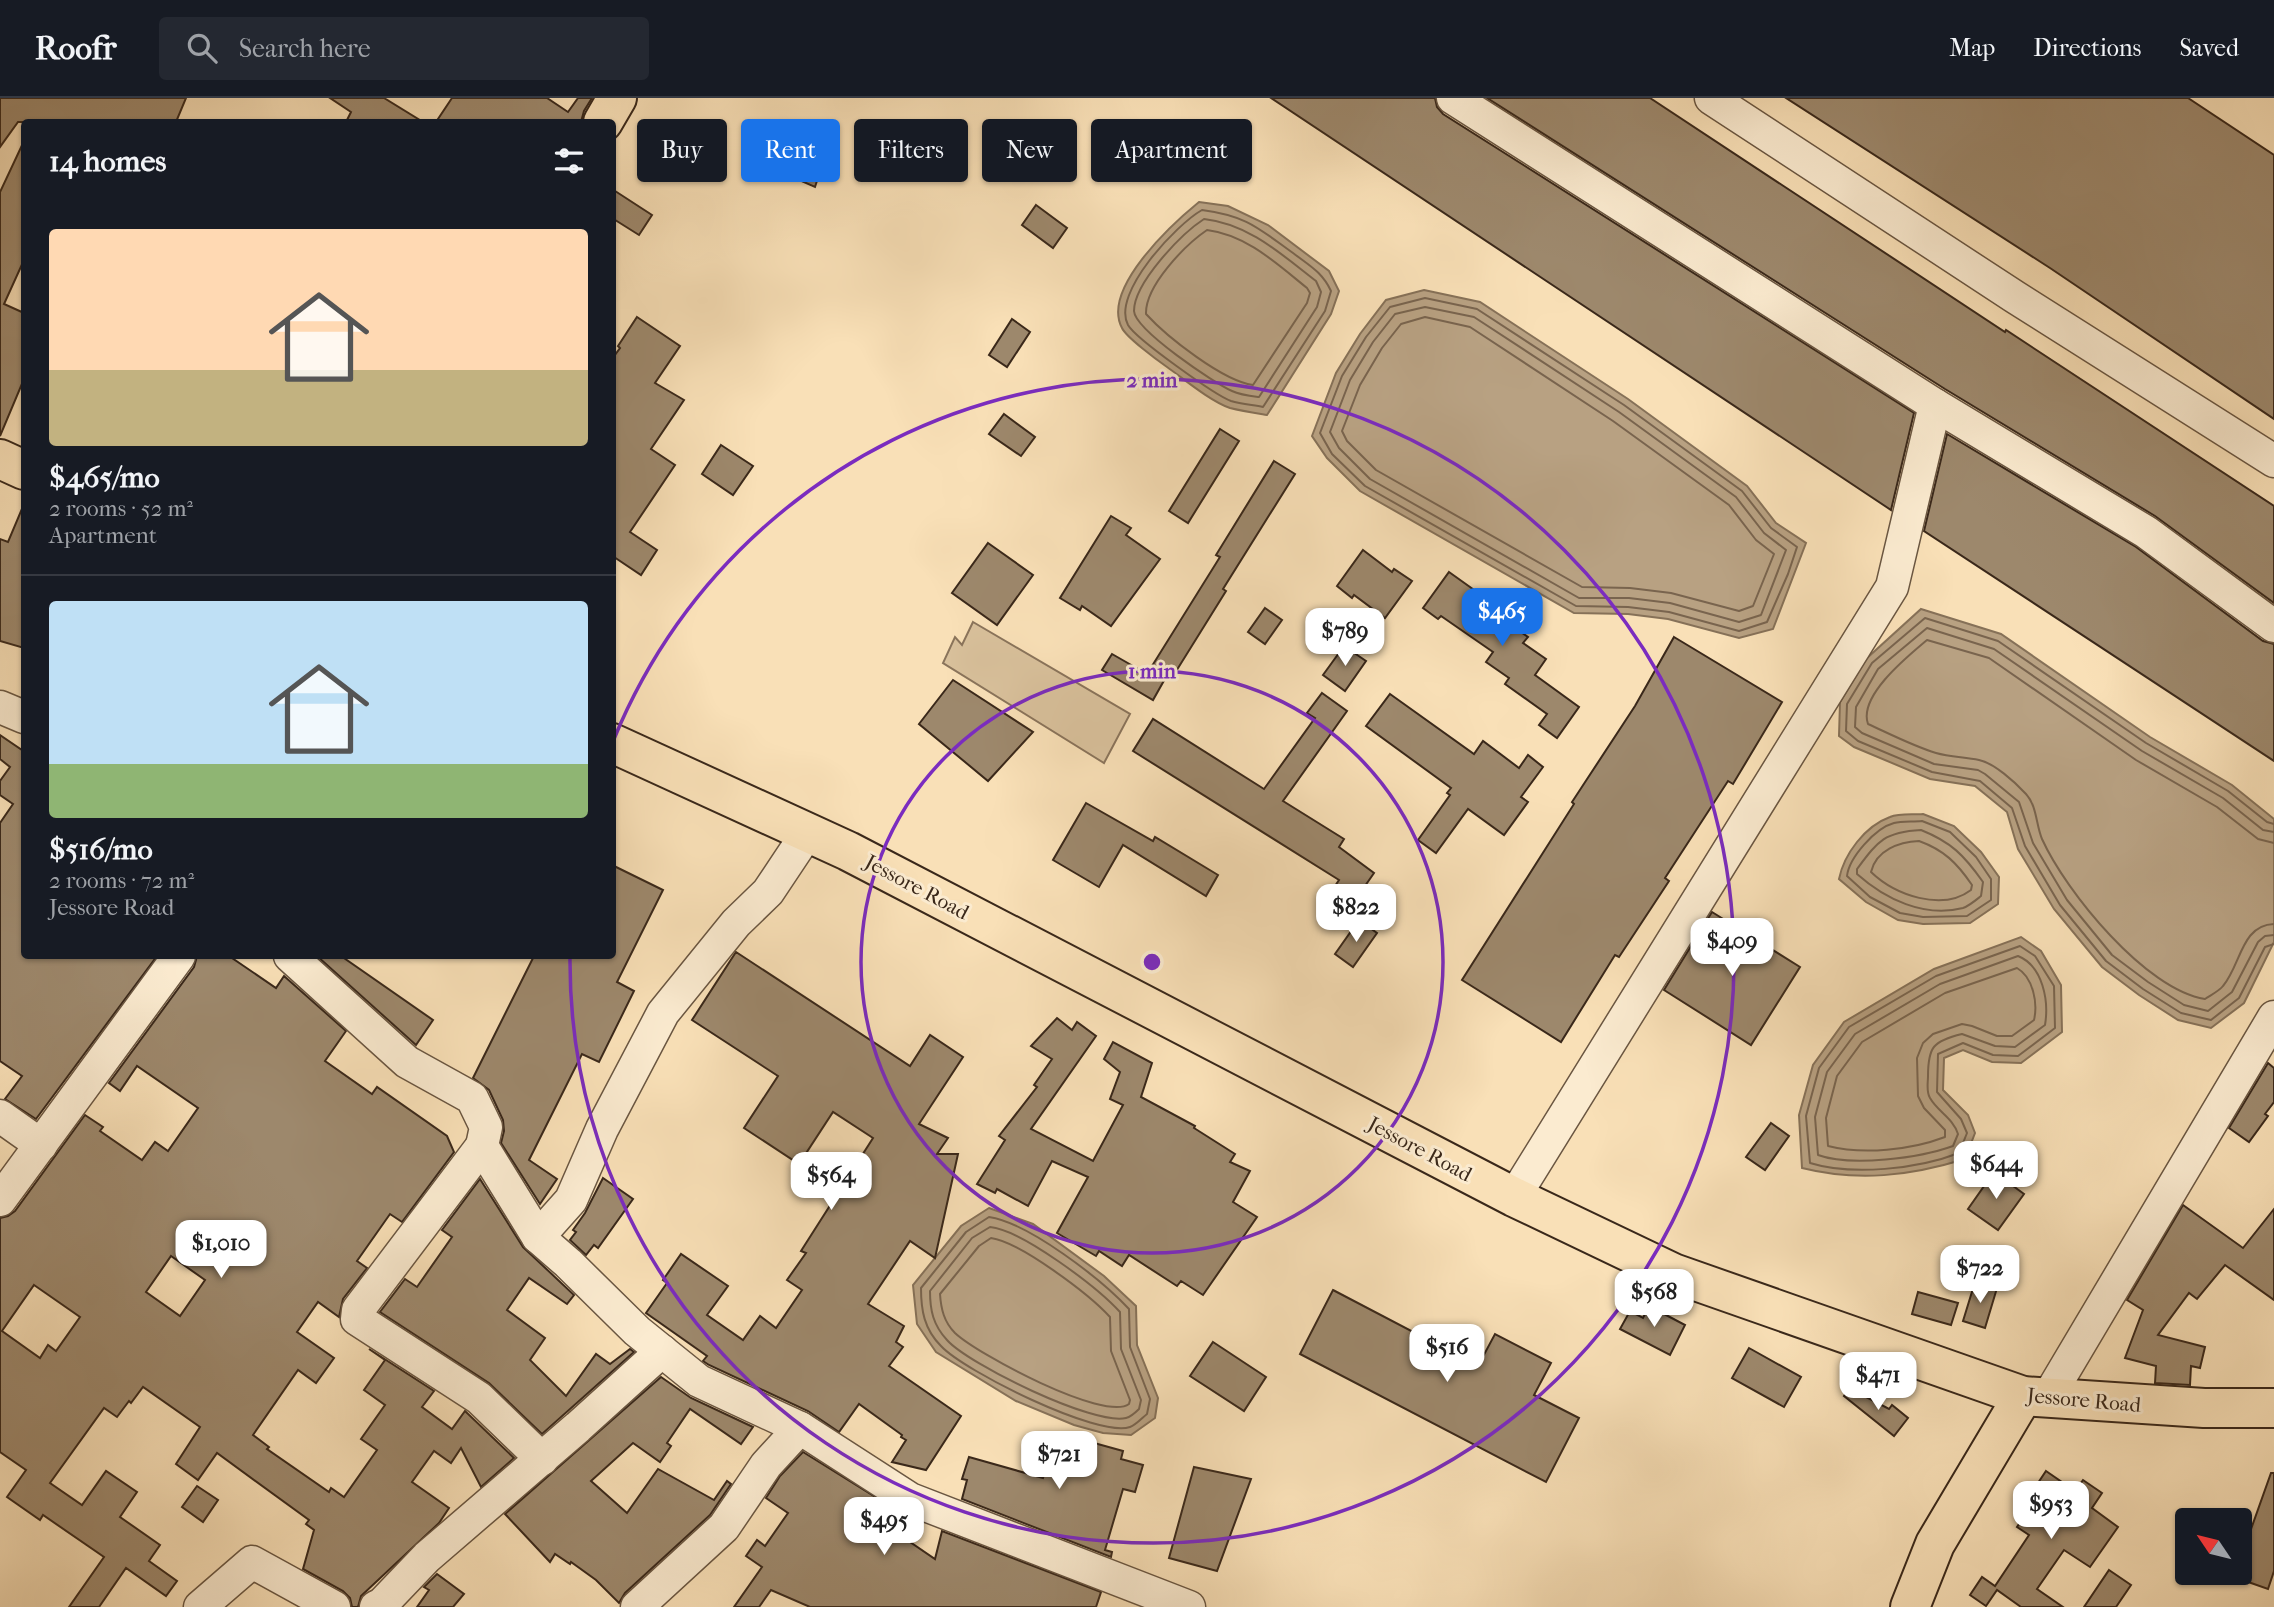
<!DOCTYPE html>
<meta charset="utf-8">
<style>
body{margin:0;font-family:"IM FELL French Canon",serif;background:#242831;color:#f1f3f6;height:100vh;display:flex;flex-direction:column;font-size:26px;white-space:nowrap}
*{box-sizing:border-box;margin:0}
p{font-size:23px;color:#9ea1a6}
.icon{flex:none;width:38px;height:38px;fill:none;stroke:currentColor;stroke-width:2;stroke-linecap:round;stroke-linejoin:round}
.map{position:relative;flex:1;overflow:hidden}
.side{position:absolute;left:21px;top:21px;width:595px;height:840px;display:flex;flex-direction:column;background:#171b24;border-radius:7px;box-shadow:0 2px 5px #0004}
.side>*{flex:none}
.banner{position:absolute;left:637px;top:21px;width:665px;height:63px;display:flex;gap:14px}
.needle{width:46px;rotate:305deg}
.tools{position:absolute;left:2175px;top:1410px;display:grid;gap:14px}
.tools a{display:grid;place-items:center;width:77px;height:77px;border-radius:7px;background:#171b24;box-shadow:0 2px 5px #0004;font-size:35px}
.price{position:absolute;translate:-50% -60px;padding:0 16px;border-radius:14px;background:#fff;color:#222;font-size:23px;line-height:46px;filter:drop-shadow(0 2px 4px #0008)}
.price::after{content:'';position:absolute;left:50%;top:42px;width:21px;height:16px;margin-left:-10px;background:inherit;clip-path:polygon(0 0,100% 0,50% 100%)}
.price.on{background:#1a73e8;color:#fff}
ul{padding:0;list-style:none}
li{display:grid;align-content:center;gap:14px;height:371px;padding:0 28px}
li+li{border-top:2px solid #363941}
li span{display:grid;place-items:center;height:217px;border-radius:7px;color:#555}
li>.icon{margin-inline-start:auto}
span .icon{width:126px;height:126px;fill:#fffc;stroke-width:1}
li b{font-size:30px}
h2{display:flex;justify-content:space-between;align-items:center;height:84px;padding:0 28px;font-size:30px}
.pill{padding:0 24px;border-radius:7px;background:#171b24;box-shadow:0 2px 5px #0004;font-size:24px;line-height:63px}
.pill.on{background:#1a73e8;color:#fff}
header{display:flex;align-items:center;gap:42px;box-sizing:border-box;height:98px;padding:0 35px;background:#171b24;border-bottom:2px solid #363941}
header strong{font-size:33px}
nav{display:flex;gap:38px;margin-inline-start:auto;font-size:24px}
.search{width:490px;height:63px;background:#242831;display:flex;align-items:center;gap:18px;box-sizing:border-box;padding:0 24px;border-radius:7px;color:#9ea1a6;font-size:26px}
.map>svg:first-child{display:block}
</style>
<header>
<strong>Roofr</strong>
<div class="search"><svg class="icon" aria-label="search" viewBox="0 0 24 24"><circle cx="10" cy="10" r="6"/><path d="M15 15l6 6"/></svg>Search here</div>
<nav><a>Map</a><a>Directions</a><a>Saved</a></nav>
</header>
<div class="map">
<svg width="2274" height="1509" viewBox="0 0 2274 1509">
<rect width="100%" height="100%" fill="#f9e0b7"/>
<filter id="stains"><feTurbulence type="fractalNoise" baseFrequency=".00286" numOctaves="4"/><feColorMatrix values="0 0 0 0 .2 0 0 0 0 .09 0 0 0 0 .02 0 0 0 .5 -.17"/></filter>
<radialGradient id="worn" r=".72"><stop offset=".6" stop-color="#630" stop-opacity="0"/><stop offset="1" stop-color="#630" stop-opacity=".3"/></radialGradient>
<path fill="#d9c19c" stroke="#8a745b" stroke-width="2" d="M973 524 1130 616 1104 665 943 565 955 539 962 547Z"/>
<g fill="#b8a182" stroke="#867158" stroke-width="2">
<path d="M1199 104 1228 108 1268 127 1329 173 1339 193 1331 216 1267 317C1255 315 1242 313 1230 310 1210 303 1184 281 1167 269 1157 262 1126 239 1122 230 1101 191 1172 126 1199 104Z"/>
<path d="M1424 192 1480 204 1628 301 1747 388 1776 425 1806 445 1773 531 1739 540 1668 521 1628 516 1574 515 1360 393 1327 360 1312 338 1336 275 1360 236 1386 202Z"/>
<path d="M1921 511 2001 536 2150 639 2232 687 2274 721V844L2244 905 2211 930 2178 922 2139 897 2102 869 2054 811 2018 751 2007 714 1975 688 1930 681 1854 649 1839 638 1840 604 1866 561Z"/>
<path d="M1923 716 1954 728 1981 754 1999 779 1998 806 1970 825 1923 826 1898 822 1866 804 1839 781C1844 756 1865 728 1890 719 1899 715 1913 717 1923 716Z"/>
<path d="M2021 839 2041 853 2061 887 2062 934 2021 965 1992 964 1963 952 1944 960 1943 992 1968 1017 1975 1035 1965 1061C1910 1078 1858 1084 1802 1070L1799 1017 1813 967 1844 924 1934 871Z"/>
<path d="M989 1110 1033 1126 1104 1178 1136 1208 1137 1247 1158 1300 1155 1320 1131 1337 1103 1335 1074 1327 1016 1303 936 1254 917 1226 913 1187 961 1128Z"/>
</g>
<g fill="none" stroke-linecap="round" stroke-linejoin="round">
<g stroke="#79644e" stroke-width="2">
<path d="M1202 112C1247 118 1258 130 1293 155 1310 168 1322 174 1331 193L1325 213 1263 309C1253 307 1241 306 1231 303 1215 297 1136 241 1128 227 1111 195 1177 126 1202 112Z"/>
<path d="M1204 121C1249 126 1281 156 1316 183L1321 194 1317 209 1259 299C1250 298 1240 297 1232 293 1214 285 1135 232 1134 213 1134 185 1181 136 1204 121Z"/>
<path d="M1207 132C1247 137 1277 166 1307 190L1310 195 1307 205 1253 287C1223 283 1167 239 1146 216 1145 188 1185 147 1207 132Z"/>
<path d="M1425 200 1477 211 1624 307 1742 393 1771 430 1797 449 1788 476 1767 524 1739 533 1669 514 1628 509 1576 508 1365 388 1332 356 1320 335 1342 278 1366 239 1390 209Z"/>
<path d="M1425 209 1474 219 1619 314 1736 399 1764 435 1786 452 1761 517 1739 524 1670 505 1629 500H1579L1370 381 1339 350 1330 334 1350 282 1373 244 1395 216Z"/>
<path d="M1425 219 1470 229 1613 323 1729 407 1756 442 1774 456 1753 508 1739 513 1671 495 1630 490 1582 489 1376 372 1347 343 1342 333 1360 287 1382 250 1401 226Z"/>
<path d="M1922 723 1950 734 1976 759 1991 781V802L1967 818 1923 819 1900 815 1870 799 1847 778C1849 760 1875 730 1894 725 1902 723 1913 724 1922 723Z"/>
<path d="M2274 726 2267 724 2228 693 2146 645 1998 543 1925 520 1872 565 1847 606 1846 633 1858 643 1932 674 1980 683 2012 710 2025 748 2060 807 2106 863 2143 891 2181 915 2211 922 2239 900 2265 849 2274 846"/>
<path d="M1921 732C1951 744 1964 757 1983 784L1981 798C1976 802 1969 808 1963 810 1924 820 1885 801 1857 776V771C1878 743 1884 734 1921 732Z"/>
<path d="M2274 734 2263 732 2223 700 2142 653 1994 551 1927 530 1878 571 1856 609 1855 629 1862 635 1934 666 1978 672 1985 676 2019 704 2033 745 2067 802 2112 857 2148 884 2184 907 2208 913 2232 894 2258 844 2265 838 2274 837"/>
<path d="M1919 743C1944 752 1957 765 1972 787L1971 792C1942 814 1895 797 1871 774 1876 752 1899 744 1919 743Z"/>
<path d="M2274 745 2258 741 2217 709 2136 662 1989 560 1927 542C1908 558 1858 598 1868 626 1890 636 1913 648 1936 655 1950 659 1965 659 1979 662 1994 665 2015 684 2026 696 2037 708 2036 727 2042 741 2066 794 2146 892 2205 901 2211 897 2219 893 2223 888 2241 867 2241 827 2274 826"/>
<path d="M2020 848 2035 858 2054 888 2055 930 2018 958 1993 957 1963 945 1938 956 1937 994 1961 1021 1967 1035 1959 1055C1918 1071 1852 1078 1810 1065L1806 1018 1819 970 1849 929 1936 878Z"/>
<path d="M2018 858C2043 868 2049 903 2045 927L2015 949 1995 948 1962 936C1933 943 1928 949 1928 978 1928 985 1926 994 1930 1000 1938 1014 1953 1020 1958 1036L1953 1048C1920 1060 1851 1069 1818 1057L1815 1019 1827 974 1855 936 1940 886Z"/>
<path d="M2017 870C2033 879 2038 905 2034 922L2012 938H1997L1972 928 1962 926 1933 936 1923 945 1917 960 1918 998 1924 1010 1945 1032V1039C1911 1052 1863 1057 1828 1048L1826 1020 1837 978 1862 944 1945 895Z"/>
<path d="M989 1119C1029 1125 1101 1181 1129 1211L1130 1249 1150 1301 1147 1316C1142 1320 1136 1327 1130 1329 1098 1340 964 1273 941 1248 924 1231 921 1212 921 1190L966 1134Z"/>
<path d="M990 1129C1022 1132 1097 1189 1120 1214L1121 1251 1141 1302 1139 1311C1136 1314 1130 1319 1126 1320 1094 1328 968 1266 947 1242 933 1227 930 1212 930 1193L972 1140Z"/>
<path d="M991 1140C1020 1144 1089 1196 1110 1219L1111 1253 1130 1302 1129 1306C1104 1324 977 1256 955 1235 944 1224 941 1211 940 1196L979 1148Z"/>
</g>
</g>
<g fill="#9d886c" stroke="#3a281a" stroke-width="2" fill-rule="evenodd">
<path d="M0 0H186L176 24H18L0 49Z"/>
<path d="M330 0H384L423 24H346L351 14Z"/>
<path d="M452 0H547L568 14 578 0H592L584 13 581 24H436Z"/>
<path d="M1271 0H1435L1437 9 1443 16 1914 315 1891 412Z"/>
<path d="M1487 0H1650L2005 234 2006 232 2274 408V505L2155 418 1945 291Z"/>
<path d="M1786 0H2188L2274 57V321L2050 170Z"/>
<path d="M24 43V162L4 206 24 215V281L0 338V94Z"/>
<path d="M805 50 825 58 815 89 790 78Z"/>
<path d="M612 91 652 117 639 137 612 120Z"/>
<path d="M1036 107 1067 130 1053 150 1022 127Z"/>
<path d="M637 219 680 248 655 285 684 302 651 351 675 367 630 434 657 452 641 477 614 459 612 461V261L620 250 618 248Z"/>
<path d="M1012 221 1030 234 1007 269 989 257Z"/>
<path d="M1004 316 1035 339 1021 358 989 336Z"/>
<path d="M1220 331 1239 343 1188 425 1169 413Z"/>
<path d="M1947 336 2136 449 2263 543 2274 546V663L1924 433Z"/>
<path d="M721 347 753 368 733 397 702 376Z"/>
<path d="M1274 363 1295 376 1223 491 1226 493 1175 575 1170 572 1153 602 1102 572 1112 556 1147 576 1220 459 1216 457Z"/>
<path d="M24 406V550L0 543V441L8 444Z"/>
<path d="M1111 418 1131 430 1126 437 1160 461 1111 528 1082 508 1080 512 1060 500Z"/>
<path d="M988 445 1033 477 997 527 952 495Z"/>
<path d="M1363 452 1392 474 1394 471 1412 483 1385 520 1354 497 1352 500 1337 488Z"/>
<path d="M1449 474 1491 504 1493 500 1509 512 1502 521 1528 539 1523 545 1546 561 1535 577 1579 609 1557 640 1539 627 1547 616 1505 586 1509 580 1486 564 1493 554 1441 518 1438 521 1423 510Z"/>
<path d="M1265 510 1282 522 1265 546 1248 534Z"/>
<path d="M1674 539 1782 604 1733 686 1728 683 1665 780 1669 783 1619 859 1615 857 1561 944 1462 882 1574 706 1572 704 1635 608Z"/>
<path d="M1344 548 1366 563 1345 593 1323 577Z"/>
<path d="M953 582 1033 634 988 683 919 626Z"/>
<path d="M1322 595 1347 613 1283 703 1344 741 1339 749 1374 775 1351 808 1331 794 1339 782 1133 653 1153 621 1264 691 1315 620 1307 615Z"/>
<path d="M1390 596 1474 656 1483 643 1519 670 1528 657 1543 669 1521 699 1528 704 1504 737 1468 711 1436 755 1418 742 1450 697 1447 695 1451 690 1366 628Z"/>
<path d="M0 637 22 652 24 648V858H157L36 1021 5 1001 22 978 0 963V725L13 706 0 697V683L10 669 0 661Z"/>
<path d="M1086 705 1153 743 1155 739 1218 777 1206 798 1123 747 1099 789 1053 762Z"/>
<path d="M612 767 663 792 617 884 634 893 599 964 582 956 529 1062 557 1081 540 1106 501 1045 504 1033 503 1022 489 992 473 980 534 858H612Z"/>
<path d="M1712 814 1800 869 1751 947 1664 892Z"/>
<path d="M1359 822 1377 835 1353 869 1335 856Z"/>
<path d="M736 854 910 968 930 937 963 959 919 1026 948 1040 937 1056H958L935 1160 910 1143 868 1206 904 1228 896 1244 903 1249 889 1268 961 1318 926 1372 892 1364 906 1342 901 1339 902 1337 859 1306 839 1334 808 1313 709 1267 703 1263 707 1258 646 1215 667 1185 663 1182 681 1156 728 1188 707 1217 743 1242 760 1218 776 1230 802 1192 787 1182 806 1155 801 1153 873 1040 833 1014 799 1066 744 1030 778 978 692 922Z"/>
<path d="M197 858H229L276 890 284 878 346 933 325 963 372 996 377 989 447 1038 454 1054 402 1124 390 1116 357 1163 367 1170 343 1201 339 1219 318 1204 297 1234 334 1260 316 1285 298 1272 253 1337 269 1349 267 1351 329 1394 331 1390 344 1399 377 1352 361 1341 385 1307 364 1292 385 1262 369 1251 434 1293 422 1309 452 1331 465 1313 514 1360 481 1389 461 1350 451 1365 434 1353 412 1384 449 1410 439 1425 361 1498 358 1509H352L350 1500 343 1493 303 1471 314 1432 306 1426 309 1422 217 1355 198 1382 176 1366 200 1329 143 1289 131 1305 129 1303 117 1319 104 1310 50 1385 82 1407 106 1373 137 1394 120 1419 160 1447 149 1463 177 1483 166 1498 126 1470 99 1509H69L104 1459 43 1417 40 1422 7 1399 26 1372 0 1354V1120L8 1118 15 1113 85 1017 103 1029 100 1033 142 1062 155 1044 168 1053 198 1010 137 968 120 993 109 985 194 869ZM171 1158 205 1182 180 1218 146 1194ZM34 1187 80 1219 56 1253 48 1247 40 1260 2 1233Z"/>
<path d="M317 858H341L433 922 416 947Z"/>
<path d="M1057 920 1072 932 1077 924 1096 938 1031 1031 1093 1063 1123 1007 1110 1001 1120 974 1104 961 1113 944 1152 965 1141 999 1195 1028 1194 1030 1235 1056 1230 1064 1250 1073 1233 1104 1257 1119 1203 1197 1181 1183 1177 1188 1129 1157 1122 1168 1099 1153 1096 1158 1057 1135 1088 1079 1052 1063 1028 1108 997 1091 995 1095 977 1086 1005 1042 999 1038 1037 989 1034 987 1052 961 1031 948Z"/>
<path d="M2268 965 2274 970V1004L2265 1016 2268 1018 2249 1044 2229 1030Z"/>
<path d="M1771 1025 1789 1038 1765 1072 1746 1059Z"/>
<path d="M1994 1074 2024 1096 1998 1132 1968 1111Z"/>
<path d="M603 1080 633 1101 598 1150 594 1147 586 1157 570 1142 576 1134 573 1132 585 1115Z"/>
<path d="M480 1081 523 1149 574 1197 567 1206 529 1180 507 1212 545 1240 530 1262 566 1298 596 1256 610 1266 630 1251 634 1254 542 1336 489 1285 380 1214 405 1181 417 1189 452 1139 442 1132Z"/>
<path d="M2183 1107 2243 1150 2274 1111V1202L2225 1167 2197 1201 2189 1195 2158 1237 2205 1249 2200 1270 2191 1268 2190 1287 2155 1285 2156 1268 2125 1260 2143 1212 2127 1202Z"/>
<path d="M1975 1184 1997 1190 1985 1230 1963 1223Z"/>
<path d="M1333 1192 1478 1268 1495 1236 1551 1265 1534 1297 1579 1320 1546 1384 1300 1256Z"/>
<path d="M1918 1194 1958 1205 1951 1227 1912 1216Z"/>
<path d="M1649 1208 1685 1227 1670 1257 1620 1231 1630 1213 1643 1220Z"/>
<path d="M1213 1244 1266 1279 1244 1313 1190 1278Z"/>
<path d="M1749 1250 1801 1279 1784 1309 1732 1280Z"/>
<path d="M661 1279 691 1300 753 1329 741 1346 690 1311 667 1345 671 1348 660 1364 633 1345 591 1383 627 1415 658 1371 714 1402 727 1383 731 1386 710 1417 625 1495 619 1505 596 1482 571 1464 570 1466 555 1456 550 1464 505 1416Z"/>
<path d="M1849 1290 1889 1311 1892 1307 1908 1320 1894 1338 1844 1298Z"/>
<path d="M1058 1335 1123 1353 1121 1361 1143 1367 1135 1394 1123 1391 1105 1452 1112 1454 1111 1459 962 1401 967 1382 962 1381 969 1359 1043 1380 1045 1374H1047Z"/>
<path d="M803 1354 909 1420 897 1435 935 1461 942 1433 1101 1494 1096 1509H810L771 1492 759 1509H734L762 1469 746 1458 757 1442 765 1448 788 1415 766 1400 780 1378Z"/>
<path d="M1194 1369 1251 1381 1217 1473 1169 1460Z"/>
<path d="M2046 1373 2075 1393 2083 1382 2102 1395 2092 1410 2118 1429 2090 1469 2064 1452 2037 1491 2063 1509H2021L1997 1492 1986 1508 1970 1497 1982 1479 1995 1488 2029 1437 2017 1429 2031 1408 2026 1403Z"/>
<path d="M2271 1375H2274V1473L2268 1491 2234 1479 2235 1475H2240V1462Z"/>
<path d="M197 1388 218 1402 203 1424 182 1409Z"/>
<path d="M2109 1472 2131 1487 2116 1509H2084Z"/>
<path d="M437 1476 464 1496 453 1509H417L429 1492 424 1489Z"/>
</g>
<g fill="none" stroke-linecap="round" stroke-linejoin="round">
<g stroke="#6a5641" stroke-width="35">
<g id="minor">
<path d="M1453 0 1935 307 2146 434 2274 528"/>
<path d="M1711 0 2015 199 2274 363"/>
<path d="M0 609 24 619"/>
<path d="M290 858 407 964 472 1000 486 1029 482 1048 538 1139 568 1165 637 1233 699 1283 800 1330 910 1401 1189 1509"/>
<path d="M0 1018 41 1047"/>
<path d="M482 1048 358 1212 357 1221 479 1300 542 1361"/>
<path d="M1514 1099 1892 489 1935 307"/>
<path d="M0 1102 179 858"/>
<path d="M538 1139 571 1102 602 1031 663 915 736 825 768 794 808 734"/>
<path d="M2047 1301 2274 919"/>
<path d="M200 1509 252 1464 334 1509"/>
<path d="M376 1509 382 1506 427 1459 578 1329 662 1253"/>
<path d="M637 1509 724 1429 766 1367 800 1330"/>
</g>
</g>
<g stroke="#3a281a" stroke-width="42">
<g id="major">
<path d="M603 24 617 0"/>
<path d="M1910 1509 1935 1446 2023 1298"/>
</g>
</g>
<g stroke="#3a281a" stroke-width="42">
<g id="highway">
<path d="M0 361 24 372"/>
<path d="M612 645 848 753 1514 1099 1673 1175 2023 1298 2204 1310H2274"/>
</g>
</g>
<use href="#minor" stroke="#fbebd0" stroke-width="32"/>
<use href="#major" stroke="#f9e0b7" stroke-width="38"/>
<use href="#highway" stroke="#f9e0b7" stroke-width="38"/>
</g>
<g fill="none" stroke="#7b2cbf" stroke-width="3.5">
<circle cx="1152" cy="864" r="291"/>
<path d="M614 641A582 582 0 1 1 570 859"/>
</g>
<g text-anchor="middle" stroke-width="6" stroke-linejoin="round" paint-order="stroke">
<g font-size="21" fill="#3a281a" stroke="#fbebd0">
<text transform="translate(917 789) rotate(28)" y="7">Jessore Road</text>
<text transform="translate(1420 1051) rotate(28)" y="7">Jessore Road</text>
<text transform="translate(2084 1302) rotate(5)" y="7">Jessore Road</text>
</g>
</g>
<circle cx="1152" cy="864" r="10" fill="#7b2cbf" stroke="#fbebd0" stroke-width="3.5"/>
<g font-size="21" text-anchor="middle" font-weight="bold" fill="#7b2cbf" stroke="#fbebd0" stroke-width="6" stroke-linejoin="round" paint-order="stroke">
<text x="1152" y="289">2 min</text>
<text x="1152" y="580">1 min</text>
</g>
<rect width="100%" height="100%" filter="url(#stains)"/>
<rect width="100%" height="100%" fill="url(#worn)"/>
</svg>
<div class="tools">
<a><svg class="needle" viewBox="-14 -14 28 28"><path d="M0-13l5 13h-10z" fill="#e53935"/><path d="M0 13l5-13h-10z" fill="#9ea1a6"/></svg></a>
</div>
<b class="price on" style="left:1502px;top:550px">$465</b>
<b class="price" style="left:1345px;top:570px">$789</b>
<b class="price" style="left:1356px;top:846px">$822</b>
<b class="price" style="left:1732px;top:880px">$409</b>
<b class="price" style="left:1996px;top:1103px">$644</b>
<b class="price" style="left:831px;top:1114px">$564</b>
<b class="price" style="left:221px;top:1182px">$1,010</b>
<b class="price" style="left:1980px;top:1207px">$722</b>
<b class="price" style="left:1654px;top:1231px">$568</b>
<b class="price" style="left:1447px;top:1286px">$516</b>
<b class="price" style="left:1878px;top:1314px">$471</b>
<b class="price" style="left:1059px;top:1393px">$721</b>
<b class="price" style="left:2051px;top:1443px">$953</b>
<b class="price" style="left:884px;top:1459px">$495</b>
<div class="banner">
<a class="pill">Buy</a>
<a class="pill on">Rent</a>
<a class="pill">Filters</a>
<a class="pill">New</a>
<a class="pill">Apartment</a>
</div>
<section class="side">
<h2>14 homes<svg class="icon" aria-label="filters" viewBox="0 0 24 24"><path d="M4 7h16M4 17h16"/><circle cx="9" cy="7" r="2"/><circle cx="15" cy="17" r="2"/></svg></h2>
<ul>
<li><span style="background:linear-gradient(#ffd9b3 65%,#c2b280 0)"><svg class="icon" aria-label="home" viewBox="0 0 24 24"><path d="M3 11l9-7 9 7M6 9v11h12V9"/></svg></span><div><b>$465/mo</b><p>2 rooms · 52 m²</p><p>Apartment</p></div></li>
<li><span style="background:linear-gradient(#bfe0f5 75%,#8fb573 0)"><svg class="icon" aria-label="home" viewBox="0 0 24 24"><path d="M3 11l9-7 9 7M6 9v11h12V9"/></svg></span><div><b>$516/mo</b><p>2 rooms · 72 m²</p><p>Jessore Road</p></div></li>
</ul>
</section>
</div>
